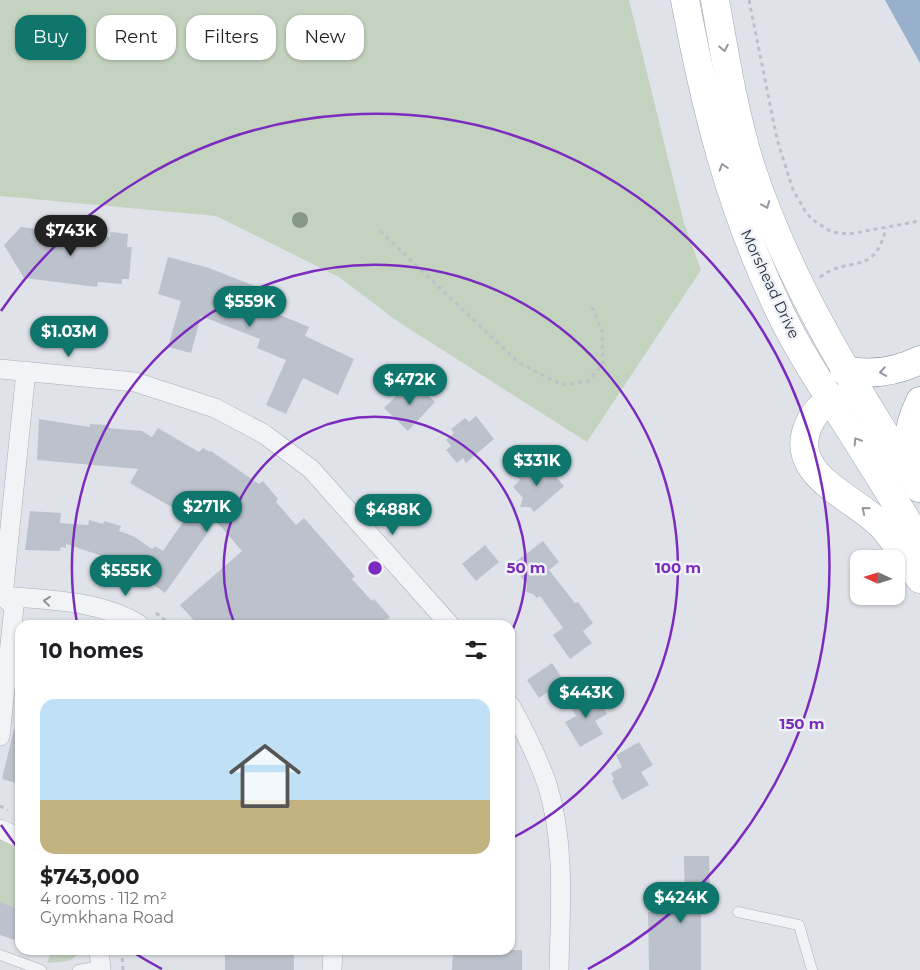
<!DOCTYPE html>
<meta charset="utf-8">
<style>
body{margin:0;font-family:Montserrat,sans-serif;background:#f2f2f2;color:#202124;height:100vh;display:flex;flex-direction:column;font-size:19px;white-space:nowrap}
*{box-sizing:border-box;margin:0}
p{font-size:16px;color:#757577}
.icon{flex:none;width:28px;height:28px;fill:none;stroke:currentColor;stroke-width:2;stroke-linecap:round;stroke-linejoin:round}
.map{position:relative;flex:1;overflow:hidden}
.panel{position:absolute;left:15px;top:620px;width:500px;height:335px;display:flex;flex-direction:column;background:#fff;border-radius:15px;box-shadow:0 1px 4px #0004}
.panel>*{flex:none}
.banner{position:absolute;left:15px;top:15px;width:500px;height:45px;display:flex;gap:10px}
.needle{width:32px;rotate:274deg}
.fabs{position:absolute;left:850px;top:550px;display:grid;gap:10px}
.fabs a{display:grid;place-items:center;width:55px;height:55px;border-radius:10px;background:#fff;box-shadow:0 1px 4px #0004;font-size:25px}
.price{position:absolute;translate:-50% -42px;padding:0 11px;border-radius:18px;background:#0f766e;color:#fff;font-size:16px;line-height:32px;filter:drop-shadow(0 1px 2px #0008)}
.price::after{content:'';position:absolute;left:50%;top:30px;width:15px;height:11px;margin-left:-8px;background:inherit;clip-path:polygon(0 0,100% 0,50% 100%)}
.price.selected{background:#222;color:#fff}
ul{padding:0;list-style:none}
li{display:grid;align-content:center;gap:10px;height:265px;padding:0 25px}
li+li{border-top:1px solid #e0e0e0}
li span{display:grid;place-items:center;height:155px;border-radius:15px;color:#555}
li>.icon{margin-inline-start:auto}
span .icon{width:90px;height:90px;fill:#fffc;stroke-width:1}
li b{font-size:21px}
h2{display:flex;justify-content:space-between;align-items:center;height:60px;padding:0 25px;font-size:21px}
.tag{padding:0 18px;border-radius:15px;background:#fff;box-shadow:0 1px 4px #0004;font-size:18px;line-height:45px}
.tag.selected{background:#0f766e;color:#fff}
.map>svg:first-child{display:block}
</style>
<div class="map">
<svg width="920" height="970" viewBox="0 0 920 970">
<rect width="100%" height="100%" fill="#dfe3e9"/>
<g fill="#c4d3bf">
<path d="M0 0H629L684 223 701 270 587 442 397 321 339 277 216 216 0 196Z"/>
<path d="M0 840 20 850V909L0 902Z"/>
<path d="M52 950H84L69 961 47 963Z"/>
</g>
<path fill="#98b0cb" d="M885 0H920V63Z"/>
<g fill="#bcc2cc">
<path d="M21 227 110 237 111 232 128 234 127 247H132L129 279H122V284L98 282 97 287 24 278 4 245Z"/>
<path d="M168 257 209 268 257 287 251 303 309 327 305 336 354 359 338 395 303 378 286 414 266 405 286 360 257 348 260 339 201 316 191 353 168 347 181 301 158 294Z"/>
<path d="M412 381 435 402 408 431 384 408Z"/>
<path d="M476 416 494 439 466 463 463 458 457 463 446 450 451 446 446 440 454 433 451 429 465 418 469 422Z"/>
<path d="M39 419 90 427V424L109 425V428L142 431 152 437 158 428 199 452 203 448 210 452 211 451 259 484 263 481 278 499 276 502 296 525 304 518 355 576 352 579 372 601 374 599 390 617 381 625H198L180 605 242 551 216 521 165 593 123 563 66 544V548L61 547 60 551 25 550 30 511 61 513 60 523 88 525 89 520 103 524 104 521 121 526 119 531 133 536 152 549 155 546 163 551 187 516 130 483 138 469 37 460Z"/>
<path d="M543 462 564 486 534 512 530 507H520L523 498 513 487 520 480 518 477 531 466 534 470Z"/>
<path d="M543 541 559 562 549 570 575 603 578 602 593 623 583 631 592 643 570 659 553 635 563 628 540 596 537 598 533 594 526 592 527 584 511 565Z"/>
<path d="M485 545 499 562 476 581 462 564Z"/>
<path d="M552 663 564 681 539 698 527 680Z"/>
<path d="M594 691 607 714 595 721 603 734 580 747 565 722 576 716 570 705Z"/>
<path d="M14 729 20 730V784L2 779Z"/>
<path d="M639 742 653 765 641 772 649 785 622 800 612 781 614 779 611 773 622 767 616 755Z"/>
<path d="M684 856H709L710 890H701V970H649L648 912H685Z"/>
<path d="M0 902 20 909V942L0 935Z"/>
<rect x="225" y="950" width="69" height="20"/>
<path d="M453 950H522V970H452Z"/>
</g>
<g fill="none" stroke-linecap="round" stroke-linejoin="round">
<g stroke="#a8adb7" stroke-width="11">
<g id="lane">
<path d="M738 912 799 925 812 970"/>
<path d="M0 955 41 970"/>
<path d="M78 970 101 966"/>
</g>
</g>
<g stroke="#a8adb7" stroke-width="20">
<g id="street">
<path d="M0 369 135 382 215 408 264 434 311 469 450 625"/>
<path d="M0 596C47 600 100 600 140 625"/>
<path d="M510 705C524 730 537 756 547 784 566 844 560 909 559 970"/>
<path d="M0 736 14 607 3 596 26 371"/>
<path d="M0 829 20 838"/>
<path d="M99 950 101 970"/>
<path d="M332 970 333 950"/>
</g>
</g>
<g stroke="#9da7b5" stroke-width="29">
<g id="primary">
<path d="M685 0C706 111 730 207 779 310 800 354 828 395 854 436 876 471 898 506 920 542"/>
<path d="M715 0C725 56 734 113 751 167 789 282 851 382 916 483"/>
<path d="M849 398C831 399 820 404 811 420 782 474 854 496 882 526 897 542 907 562 920 579"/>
</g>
</g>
<g stroke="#8590a0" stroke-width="29">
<g id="highway">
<path d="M844 370C871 376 895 372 920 360"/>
<path d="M919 488C906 454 904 434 920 401"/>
</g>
</g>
<g stroke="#bdc0c8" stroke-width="3" stroke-dasharray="4 4" stroke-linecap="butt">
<path d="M749 0 777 139 793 190 807 214 817 223 832 232 849 234 920 221"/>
<path d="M380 231 518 362 562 385 588 381 603 364 602 331 591 305"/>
<path d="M820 277C851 254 874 278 886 228"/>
<path d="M156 613 171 625"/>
<path d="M0 806 8 810"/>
<path d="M122 950 123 970"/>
</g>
<use href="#lane" stroke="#f2f3f7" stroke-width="10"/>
<use href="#street" stroke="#f2f3f7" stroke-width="19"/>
<use href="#primary" stroke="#fff" stroke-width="28"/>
<use href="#highway" stroke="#fff" stroke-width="28"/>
</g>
<g fill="#859985">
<circle cx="351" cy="28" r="8"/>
<circle cx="300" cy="220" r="8"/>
</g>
<defs><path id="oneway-chevron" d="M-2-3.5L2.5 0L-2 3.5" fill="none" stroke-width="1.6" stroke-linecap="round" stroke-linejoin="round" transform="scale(1.25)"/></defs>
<g stroke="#9398a0">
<use href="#oneway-chevron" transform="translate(724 48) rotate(79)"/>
<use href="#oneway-chevron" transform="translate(723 167) rotate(-108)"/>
<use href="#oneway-chevron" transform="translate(766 205) rotate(69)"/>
<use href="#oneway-chevron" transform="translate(883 372) rotate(171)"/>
<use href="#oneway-chevron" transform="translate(857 441) rotate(-122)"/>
<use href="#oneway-chevron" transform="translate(865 510) rotate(-141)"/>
</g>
<use stroke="#8c929c" href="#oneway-chevron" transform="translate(47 601) rotate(-174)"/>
<g fill="none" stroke="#7b2cbf" stroke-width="2.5">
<path d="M235 625A151 151 0 1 1 510 635"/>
<path d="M77 623A303 303 0 1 1 510 839"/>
<path d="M162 969A454 454 0 0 1 131 951M20 851A454 454 0 0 1 1 825M1 311A454 454 0 1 1 588 969"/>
</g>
<g text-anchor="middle" stroke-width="5" stroke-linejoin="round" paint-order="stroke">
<g font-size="15" fill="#273041" stroke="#eef1f6">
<text transform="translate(770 284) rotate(65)" y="5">Morshead Drive</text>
</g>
</g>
<circle cx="375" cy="568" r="8" fill="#7b2cbf" stroke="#eef1f6" stroke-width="2.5"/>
<g font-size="15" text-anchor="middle" font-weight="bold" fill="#7b2cbf" stroke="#eef1f6" stroke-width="5" stroke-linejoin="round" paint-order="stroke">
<text x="526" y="573">50 m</text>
<text x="678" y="573">100 m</text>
<text x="802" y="729">150 m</text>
</g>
</svg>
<div class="fabs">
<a><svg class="needle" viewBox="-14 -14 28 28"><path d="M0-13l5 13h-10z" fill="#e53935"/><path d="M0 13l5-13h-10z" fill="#757577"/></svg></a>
</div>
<b class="price selected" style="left:71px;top:257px">$743K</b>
<b class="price" style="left:250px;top:328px">$559K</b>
<b class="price" style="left:69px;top:358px">$1.03M</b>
<b class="price" style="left:410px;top:406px">$472K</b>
<b class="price" style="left:537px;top:487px">$331K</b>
<b class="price" style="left:207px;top:533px">$271K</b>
<b class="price" style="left:393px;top:536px">$488K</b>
<b class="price" style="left:126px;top:597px">$555K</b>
<b class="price" style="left:586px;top:719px">$443K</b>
<b class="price" style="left:681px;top:924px">$424K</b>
<div class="banner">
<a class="tag selected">Buy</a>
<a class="tag">Rent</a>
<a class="tag">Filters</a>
<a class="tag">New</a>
</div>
<section class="panel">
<h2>10 homes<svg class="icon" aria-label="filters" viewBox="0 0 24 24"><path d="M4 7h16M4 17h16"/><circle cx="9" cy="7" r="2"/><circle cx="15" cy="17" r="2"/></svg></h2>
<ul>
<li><span style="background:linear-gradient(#bfe0f5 65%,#c2b280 0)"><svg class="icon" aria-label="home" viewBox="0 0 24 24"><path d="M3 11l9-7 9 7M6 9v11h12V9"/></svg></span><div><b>$743,000</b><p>4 rooms · 112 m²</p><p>Gymkhana Road</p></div></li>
</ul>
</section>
</div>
